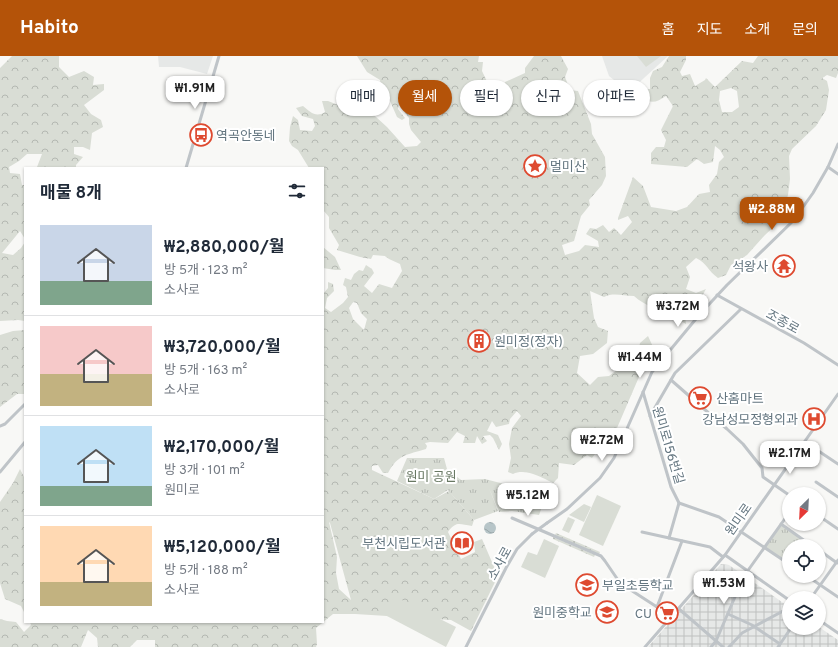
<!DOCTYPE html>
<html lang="ko">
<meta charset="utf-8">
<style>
body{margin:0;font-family:Overpass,"Noto Sans KR",sans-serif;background:#f2f2f3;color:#1f2937;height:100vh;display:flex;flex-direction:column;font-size:15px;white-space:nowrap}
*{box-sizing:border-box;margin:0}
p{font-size:13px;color:#747a83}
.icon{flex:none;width:22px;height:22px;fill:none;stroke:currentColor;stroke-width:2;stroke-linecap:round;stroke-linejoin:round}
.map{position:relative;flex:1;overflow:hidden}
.drawer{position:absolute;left:24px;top:111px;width:300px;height:456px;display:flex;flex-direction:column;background:#fff;border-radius:0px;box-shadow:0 1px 3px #0004}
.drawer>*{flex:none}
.guide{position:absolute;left:336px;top:24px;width:380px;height:36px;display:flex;gap:8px}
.needle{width:26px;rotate:204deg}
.fabs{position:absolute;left:782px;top:431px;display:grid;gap:8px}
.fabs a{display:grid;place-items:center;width:44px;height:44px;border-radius:50%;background:#fff;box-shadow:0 1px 3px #0004;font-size:20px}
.price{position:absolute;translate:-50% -34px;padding:0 9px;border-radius:8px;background:#fff;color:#222;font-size:13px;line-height:26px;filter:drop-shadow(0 1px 2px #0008)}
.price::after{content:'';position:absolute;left:50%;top:24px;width:12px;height:9px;margin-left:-6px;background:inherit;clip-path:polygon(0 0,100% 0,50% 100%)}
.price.on{background:#b45309;color:#fff}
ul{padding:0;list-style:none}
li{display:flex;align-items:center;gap:12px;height:100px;padding:0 16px}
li+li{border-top:1px solid #e0e1e3}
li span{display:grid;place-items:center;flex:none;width:112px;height:80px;border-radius:0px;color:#555}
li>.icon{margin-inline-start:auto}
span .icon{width:48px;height:48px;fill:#fffc;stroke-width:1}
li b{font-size:17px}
h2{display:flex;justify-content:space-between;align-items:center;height:48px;padding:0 16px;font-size:17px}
.tag{padding:0 14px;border-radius:18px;background:#fff;box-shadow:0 1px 3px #0004;font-size:14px;line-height:36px}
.tag.on{background:#b45309;color:#fff}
header{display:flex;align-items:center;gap:24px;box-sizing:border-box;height:56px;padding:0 20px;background:#b45309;color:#fff}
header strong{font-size:19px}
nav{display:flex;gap:22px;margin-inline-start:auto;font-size:14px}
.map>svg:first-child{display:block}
</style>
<header>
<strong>Habito</strong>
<nav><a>홈</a><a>지도</a><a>소개</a><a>문의</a></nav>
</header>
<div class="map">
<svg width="838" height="591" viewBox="0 0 838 591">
<defs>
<pattern id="industrial-grid" width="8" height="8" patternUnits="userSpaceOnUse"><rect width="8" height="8" fill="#e6e8e7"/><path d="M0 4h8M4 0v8" fill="none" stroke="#bec1c0"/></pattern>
<pattern id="grass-dots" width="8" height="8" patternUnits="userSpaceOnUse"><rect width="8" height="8" fill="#d9ddd5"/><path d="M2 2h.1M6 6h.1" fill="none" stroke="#b4b8b2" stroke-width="1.8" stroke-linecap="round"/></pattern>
<pattern id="forest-crowns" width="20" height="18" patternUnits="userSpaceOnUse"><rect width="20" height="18" fill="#d9ddd5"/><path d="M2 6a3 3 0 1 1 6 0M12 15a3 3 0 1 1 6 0" fill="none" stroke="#b4b8b2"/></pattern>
<pattern id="park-tufts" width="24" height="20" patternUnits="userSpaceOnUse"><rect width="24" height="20" fill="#d9ddd5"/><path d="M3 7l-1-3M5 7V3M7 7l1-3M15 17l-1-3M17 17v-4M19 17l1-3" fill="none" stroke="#b4b8b2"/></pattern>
<pattern id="water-waves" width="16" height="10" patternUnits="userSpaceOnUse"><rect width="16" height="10" fill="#b7c5c8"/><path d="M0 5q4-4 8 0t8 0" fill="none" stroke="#98a5a8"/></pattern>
</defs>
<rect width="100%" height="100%" fill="#f8f8f6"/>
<g fill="#e6e8e7">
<path d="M158 0H213L207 18 180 11H159Z"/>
<path d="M602 0H668L632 33 619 28 609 20Z"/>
</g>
<path fill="url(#industrial-grid)" d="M721 508 729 509 789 551V572L819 571 838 584V591H648Z"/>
<g fill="url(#grass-dots)">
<path d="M556 477 600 496 599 498 555 479Z"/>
<path d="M553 481 595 499 594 501 553 483Z"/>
</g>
<g fill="url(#forest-crowns)" fill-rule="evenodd">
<path d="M12 0H59V11L69 21 84 15 94 21 93 29 104 28V34L84 49 91 58 101 64 103 71 92 77 90 94 83 91H74V98L83 101 76 109V112H40L37 111 42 98H27L19 105 9 111 10 117 20 118 22 129H25V183L20 175 2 197 13 199 21 192 25 186V265L18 264 0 265V12Z"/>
<path d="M357 0H479L478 6H483L482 15 493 38 503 35 505 26 525 17V12L534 0H561L568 13 565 21 570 34 578 35 591 68 592 78 605 101 606 120 602 129 589 144 590 149 581 160 574 185 562 189 565 199 579 195 585 189 599 191 598 185 586 178 590 172 596 173 603 169 609 176 614 172 621 179 632 166 628 160 618 164V162L633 121 643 130 651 151 676 155 687 151 699 138 710 136 709 129 717 118 719 106 724 101 720 94 715 90 713 106 704 108 697 103 687 111 651 108V97L656 91H664L666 84 661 74 673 50 666 40C657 46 651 49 642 41L641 33H650V22L653 15 662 11 669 0H686V4L680 16 682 20 690 18 695 30 705 24 706 22 715 31 742 5 753 7 758 0H838V17L836 22 827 19 822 22 827 25 829 34 826 54 816 70 792 93 789 100 790 123 788 139 785 148 779 159 780 165 765 179 747 199 731 209 726 219 718 222C708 215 707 207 696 202L686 211 690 221 686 233 696 237 706 233 697 249 685 260 686 268 677 263 672 256C657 253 645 250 634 240 622 240 614 236 604 241L590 235 594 262 598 271 608 275 607 287 593 298 580 300 577 317 590 329 598 321 609 320 631 303 638 296 640 287 648 280 654 293 645 307 614 379 601 390 592 402 587 399 574 409 559 407 558 422 553 427C541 421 525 412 513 418L508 416 511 402 509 388 512 372 521 360 517 355 510 363 509 368 496 371 492 365 487 375 498 379 502 388 499 394 493 382 490 379 483 380 487 385 482 388 477 380 475 387H463L465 380 457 376 448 387 430 386 425 387 427 390 426 393C407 399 398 398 388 417H383L378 409 372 410V414L434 443 449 435 474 464 472 470C459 468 456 465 448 476L461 503 475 496 474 486 482 483 498 520 471 575 451 564 355 558H333L316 572 317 588 316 591H155V584H137L130 591H98L97 582 88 574 81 591H0V563L7 565 16 566 24 576 31 569 30 566H323V245L324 244 323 238 328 232V226L333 228 334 235 327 242 325 252 331 256 343 247 348 241 346 231 343 229 345 222 351 224 354 218 359 214 363 215 366 209 372 213 374 217 364 230 372 237 379 228 392 232 402 215 400 208 389 203 385 200 373 199 371 203 360 201 337 194 339 189 329 172V161L323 154V112H309L298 94 292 90 289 85 290 71 293 60 298 64 300 74 312 75 315 70 313 63 302 60 296 52 303 50C310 56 316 62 325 56L322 45H328L361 58 364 50 387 71 405 91 417 90 421 86 411 74 409 68V62L399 49 398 53 405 62 402 64 397 61 390 45 383 39 380 24 367 16ZM731 32 737 35 739 51 732 56H722L719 44 720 35ZM353 246 357 247 361 257 367 263 364 274 353 263 349 252ZM329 466 330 467 351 544 339 533 336 517 337 501Z"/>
<path d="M323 191 335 201 341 214H335L323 212Z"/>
<path d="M25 274V338H17L0 351V279L13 275Z"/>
<path d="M20 413 25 423V558L21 550 5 543 0 527V446L13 427Z"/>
</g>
<g fill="url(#park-tufts)">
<path d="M407 402H444L447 413 461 424 485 423 516 431 520 444 545 443 539 459 512 455 499 456 489 432 498 455 474 464 448 434 434 443 397 425Z"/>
<path d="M781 468 809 488 808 490H789V508L765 491Z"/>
</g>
<g fill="#d9ddd5">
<path d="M637 0H661L646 11Z"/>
<path d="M597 439 621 450 603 490 579 479Z"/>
<path d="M584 448 591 451 584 466 569 459Z"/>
<path d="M568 461 575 464 569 477 562 474Z"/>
<path d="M544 483 559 490 545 522 521 511 528 496 537 499Z"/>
<path d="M394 540 456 571 446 591 385 559Z"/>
</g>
<circle fill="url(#water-waves)" cx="490" cy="472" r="6"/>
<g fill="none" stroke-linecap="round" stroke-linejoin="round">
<g stroke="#bfc4c8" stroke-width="3">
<path d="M828 111 838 118"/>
<path d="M186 112 219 0"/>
<path d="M717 239 804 287 838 309"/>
<path d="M671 324 727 373 743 388 762 412 763 421 789 439"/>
<path d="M643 336 671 431 679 447 719 461 789 508"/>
<path d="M650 360 675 317 741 253"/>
<path d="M0 370 5 368 25 348"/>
<path d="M805 386 838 408"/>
<path d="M0 416 25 386"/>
<path d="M816 426 838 441"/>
<path d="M819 460 838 473"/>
<path d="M512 462 601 500 605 505 618 524 623 529 657 551 670 562"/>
<path d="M547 467 567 453 600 422 614 402 652 316 700 258 727 229 793 165 813 137 828 111 838 88"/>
<path d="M781 468 812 490"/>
<path d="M642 476 710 491 723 501"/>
<path d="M669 482 679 447"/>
<path d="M819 494 837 507"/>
<path d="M725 499 789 544"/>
<path d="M807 520 838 541"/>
<path d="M811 542 838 504"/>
<path d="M657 551 682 485"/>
<path d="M679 553 723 591"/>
<path d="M728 558 752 569 780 588"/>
<path d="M819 564 838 577"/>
<path d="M466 591 506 512 517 493 532 478"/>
<path d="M645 591 725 499 838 338"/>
<path d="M711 591 716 585 744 520 789 457"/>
<path d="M729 591 742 577 785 554 789 549"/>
<path d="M778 591 791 572"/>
</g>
<path stroke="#bfc4c8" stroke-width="3" d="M532 478 547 467"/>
</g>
<defs>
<g id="bus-ring" transform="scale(1.15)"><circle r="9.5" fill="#fff" stroke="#de4a30" stroke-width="1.5"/><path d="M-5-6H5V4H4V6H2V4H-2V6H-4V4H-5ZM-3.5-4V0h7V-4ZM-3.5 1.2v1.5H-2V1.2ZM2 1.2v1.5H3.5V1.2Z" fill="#de4a30"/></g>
<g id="sight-ring" transform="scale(1.15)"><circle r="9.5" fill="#fff" stroke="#de4a30" stroke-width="1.5"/><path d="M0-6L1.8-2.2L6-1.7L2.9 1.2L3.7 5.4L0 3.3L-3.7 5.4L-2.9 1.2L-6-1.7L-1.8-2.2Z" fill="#de4a30"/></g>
<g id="temple-ring" transform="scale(1.15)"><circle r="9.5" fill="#fff" stroke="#de4a30" stroke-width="1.5"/><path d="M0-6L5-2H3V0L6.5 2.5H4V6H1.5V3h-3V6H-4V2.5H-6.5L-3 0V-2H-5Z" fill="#de4a30"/></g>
<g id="building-ring" transform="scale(1.15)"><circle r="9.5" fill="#fff" stroke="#de4a30" stroke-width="1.5"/><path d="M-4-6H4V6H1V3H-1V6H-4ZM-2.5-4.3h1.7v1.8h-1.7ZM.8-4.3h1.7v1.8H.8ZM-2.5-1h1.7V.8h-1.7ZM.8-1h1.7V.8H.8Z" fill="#de4a30"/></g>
<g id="supermarket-ring" transform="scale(1.15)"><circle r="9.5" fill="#fff" stroke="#de4a30" stroke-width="1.5"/><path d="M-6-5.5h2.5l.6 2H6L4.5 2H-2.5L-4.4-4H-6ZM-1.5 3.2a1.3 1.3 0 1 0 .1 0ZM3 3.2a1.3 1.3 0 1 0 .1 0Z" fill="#de4a30"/></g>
<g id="hospital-ring" transform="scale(1.15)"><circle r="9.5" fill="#fff" stroke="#de4a30" stroke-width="1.5"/><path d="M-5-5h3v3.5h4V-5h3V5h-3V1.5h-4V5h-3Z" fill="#de4a30"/></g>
<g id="library-ring" transform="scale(1.15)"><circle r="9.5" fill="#fff" stroke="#de4a30" stroke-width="1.5"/><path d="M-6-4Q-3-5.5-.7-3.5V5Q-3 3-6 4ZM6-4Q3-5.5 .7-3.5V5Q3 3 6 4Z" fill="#de4a30"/></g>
<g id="school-ring" transform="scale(1.15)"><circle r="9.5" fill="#fff" stroke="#de4a30" stroke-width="1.5"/><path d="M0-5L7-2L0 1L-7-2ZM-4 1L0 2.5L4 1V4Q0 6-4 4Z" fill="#de4a30"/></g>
</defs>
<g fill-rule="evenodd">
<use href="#bus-ring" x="201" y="79"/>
<use href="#sight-ring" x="535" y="110"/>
<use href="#temple-ring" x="784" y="210"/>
<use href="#building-ring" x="479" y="285"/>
<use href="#supermarket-ring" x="700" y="342"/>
<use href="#hospital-ring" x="814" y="363"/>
<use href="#library-ring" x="462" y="487"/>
<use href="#school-ring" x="587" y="529"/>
<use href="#school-ring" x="607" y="556"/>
<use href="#supermarket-ring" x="667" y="557"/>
</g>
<g text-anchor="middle" stroke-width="4" stroke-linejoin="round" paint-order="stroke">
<g font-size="13" fill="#647680" stroke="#fff" text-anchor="start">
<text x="216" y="84">역곡안동네</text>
<text x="550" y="115">멀미산</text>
<text x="768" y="215" text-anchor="end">석왕사</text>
<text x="494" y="290">원미정(정자)</text>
<text x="716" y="347">산홈마트</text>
<text x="798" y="368" text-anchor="end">강남성모정형외과</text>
<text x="446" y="492" text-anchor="end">부천시립도서관</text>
<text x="602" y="534">부일초등학교</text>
<text x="592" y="561" text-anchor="end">원미중학교</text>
<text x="652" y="562" text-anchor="end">CU</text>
</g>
<g font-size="13" fill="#647680" stroke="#fff">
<text transform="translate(783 265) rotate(29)" y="5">조종로</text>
<text transform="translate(669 389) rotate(73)" y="5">원미로156번길</text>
<text transform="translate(738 463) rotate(-55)" y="5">원미로</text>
<text transform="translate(499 507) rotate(-61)" y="5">소사로</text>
</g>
<g font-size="13" fill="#687863" stroke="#fff">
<text x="431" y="425">원미 공원</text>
</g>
</g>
</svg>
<div class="fabs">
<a><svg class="needle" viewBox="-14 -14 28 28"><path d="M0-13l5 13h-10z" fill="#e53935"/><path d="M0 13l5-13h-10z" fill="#747a83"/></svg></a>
<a><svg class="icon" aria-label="locate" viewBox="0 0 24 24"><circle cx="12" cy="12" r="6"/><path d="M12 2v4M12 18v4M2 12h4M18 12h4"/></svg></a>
<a><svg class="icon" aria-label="layers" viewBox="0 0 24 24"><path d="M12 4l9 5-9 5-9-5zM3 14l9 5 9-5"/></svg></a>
</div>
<b class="price" style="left:195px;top:54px">₩1.91M</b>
<b class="price on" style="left:772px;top:175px">₩2.88M</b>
<b class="price" style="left:678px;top:272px">₩3.72M</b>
<b class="price" style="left:640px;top:323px">₩1.44M</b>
<b class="price" style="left:602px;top:406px">₩2.72M</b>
<b class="price" style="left:790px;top:419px">₩2.17M</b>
<b class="price" style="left:528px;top:461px">₩5.12M</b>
<b class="price" style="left:724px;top:549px">₩1.53M</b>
<div class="guide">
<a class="tag">매매</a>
<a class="tag on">월세</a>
<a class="tag">필터</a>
<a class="tag">신규</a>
<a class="tag">아파트</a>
</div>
<section class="drawer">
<h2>매물 8개<svg class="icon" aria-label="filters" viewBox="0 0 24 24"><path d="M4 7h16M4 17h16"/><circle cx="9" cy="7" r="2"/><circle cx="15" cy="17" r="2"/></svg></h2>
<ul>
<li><span style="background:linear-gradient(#c9d6e8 70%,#7fa58c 0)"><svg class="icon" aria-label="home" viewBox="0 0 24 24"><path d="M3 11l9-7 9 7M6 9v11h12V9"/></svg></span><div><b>₩2,880,000/월</b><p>방 5개 · 123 m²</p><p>소사로</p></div></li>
<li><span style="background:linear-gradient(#f6c9c9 60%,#c2b280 0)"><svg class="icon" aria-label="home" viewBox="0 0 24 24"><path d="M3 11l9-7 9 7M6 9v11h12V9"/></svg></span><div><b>₩3,720,000/월</b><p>방 5개 · 163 m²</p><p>소사로</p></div></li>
<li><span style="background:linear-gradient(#bfe0f5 75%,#7fa58c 0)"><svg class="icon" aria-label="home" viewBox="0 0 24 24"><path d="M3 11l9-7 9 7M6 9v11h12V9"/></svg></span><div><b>₩2,170,000/월</b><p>방 3개 · 101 m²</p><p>원미로</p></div></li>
<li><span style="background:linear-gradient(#ffd9b3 70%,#c2b280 0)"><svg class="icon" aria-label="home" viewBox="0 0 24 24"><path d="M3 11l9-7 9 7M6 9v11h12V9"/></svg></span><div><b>₩5,120,000/월</b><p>방 5개 · 188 m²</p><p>소사로</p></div></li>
</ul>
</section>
</div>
